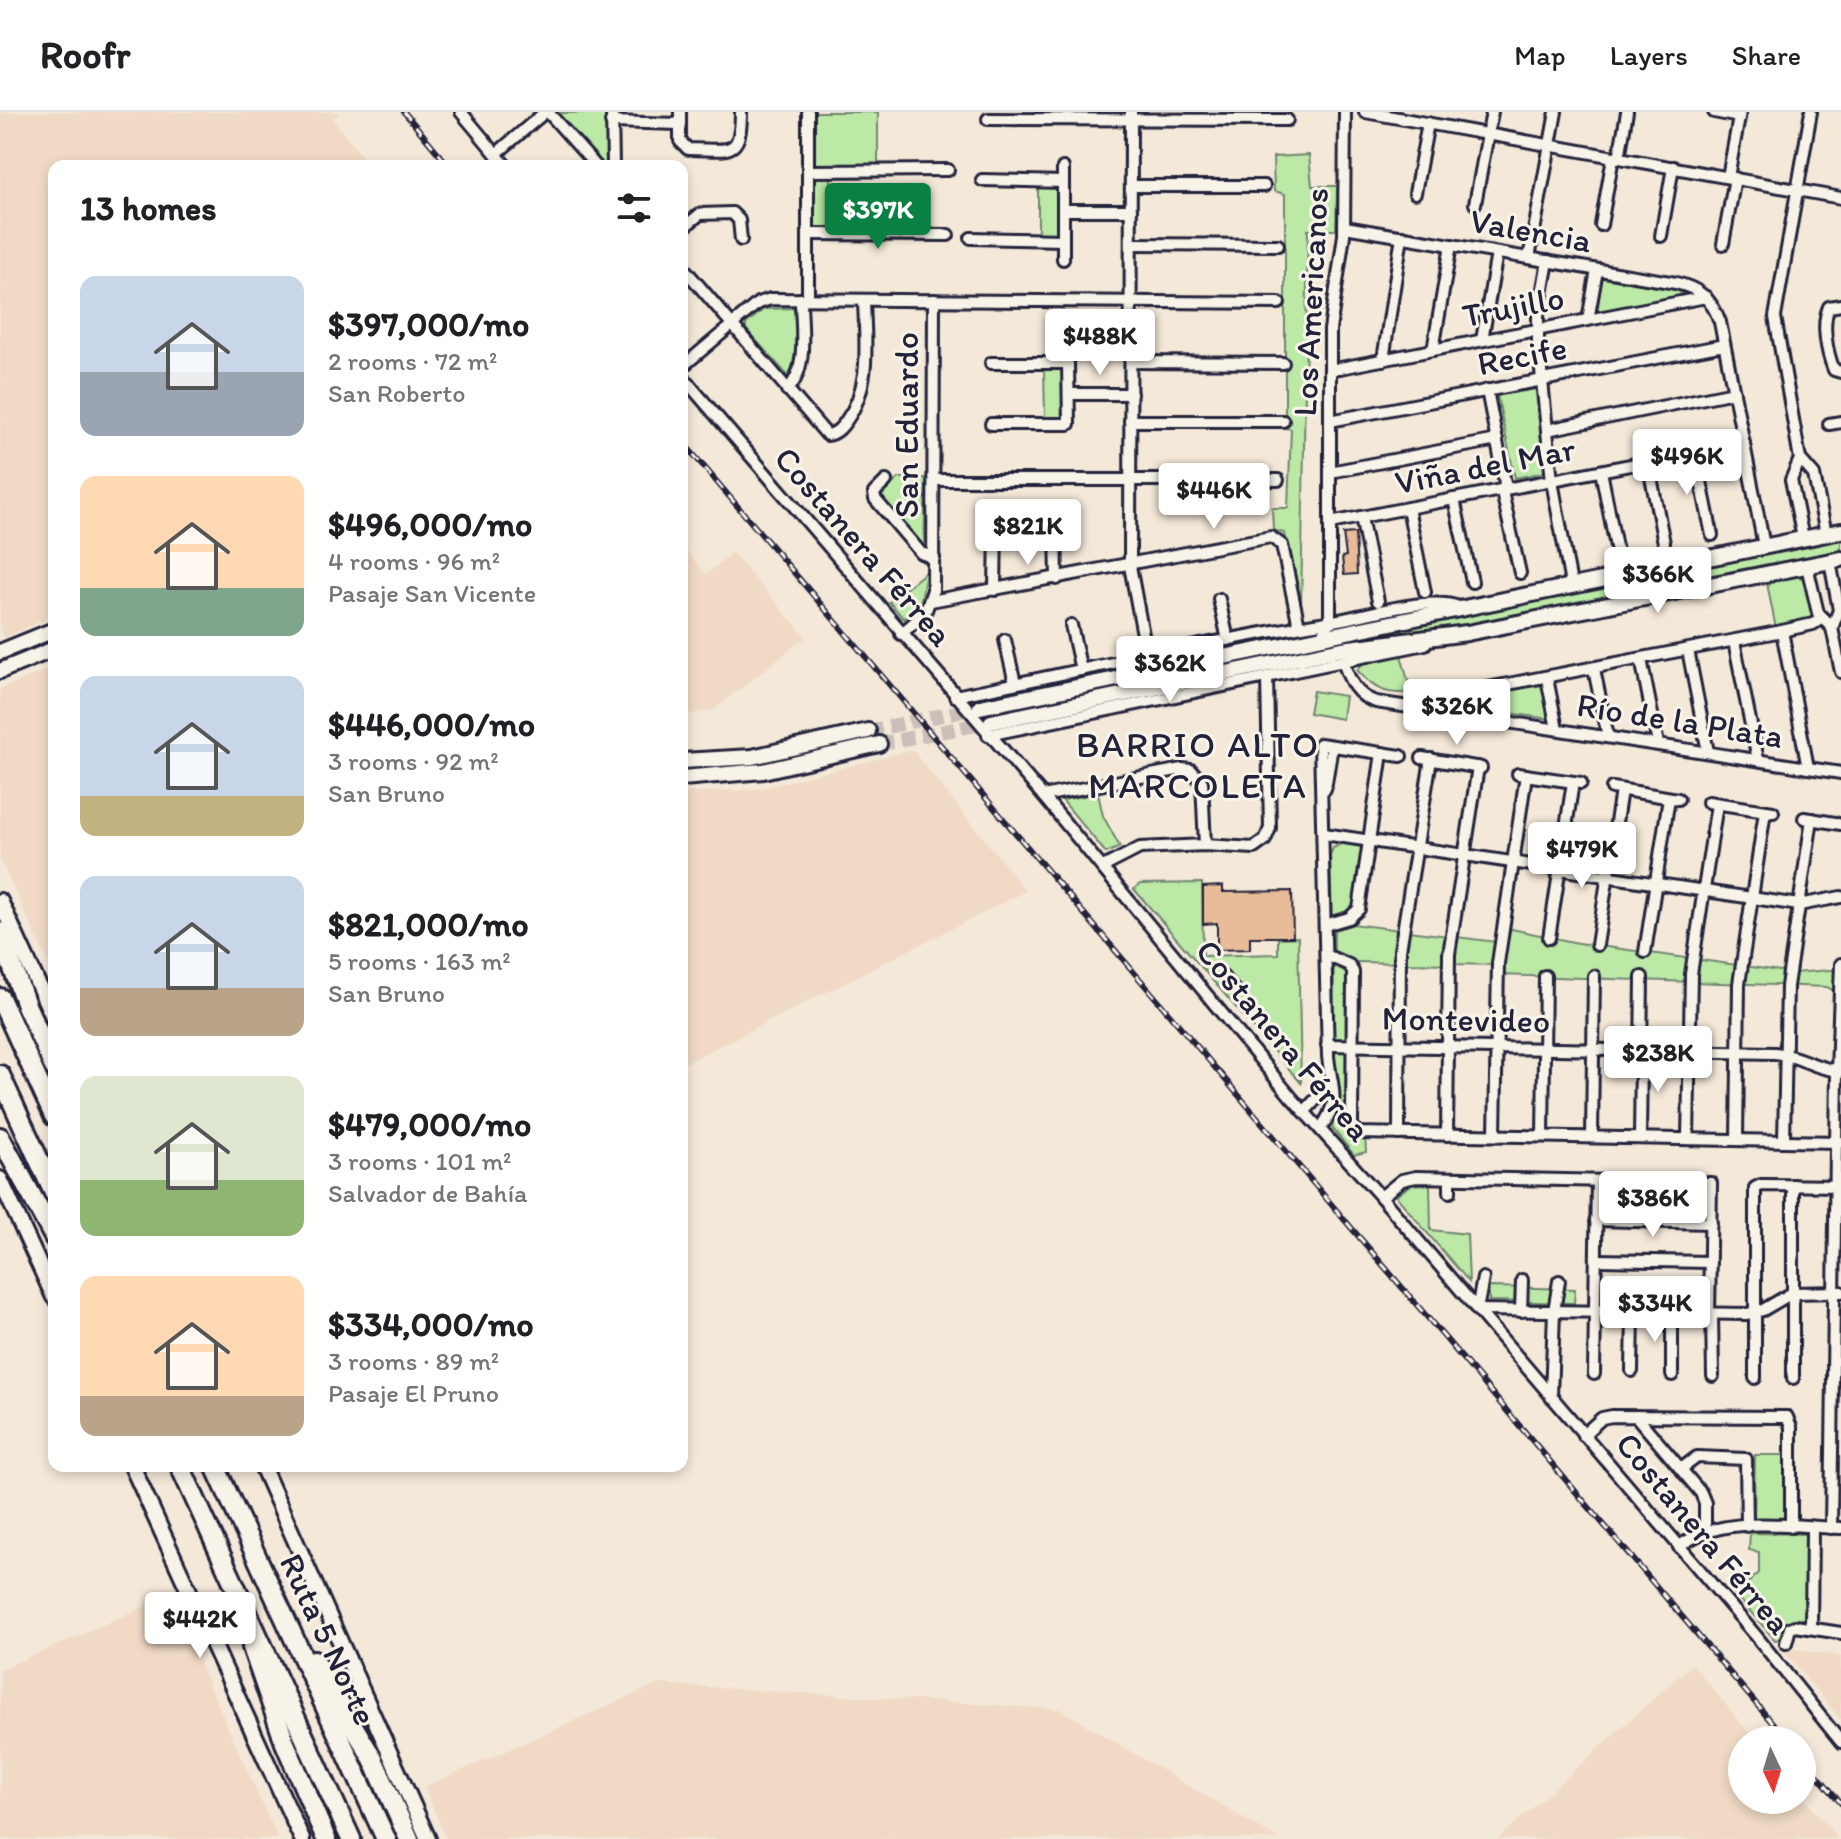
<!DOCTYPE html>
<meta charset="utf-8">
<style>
body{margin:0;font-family:Itim,sans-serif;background:#f2f2f2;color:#202124;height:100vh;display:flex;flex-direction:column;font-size:30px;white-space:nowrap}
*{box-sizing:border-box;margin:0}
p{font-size:26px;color:#757577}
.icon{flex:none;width:44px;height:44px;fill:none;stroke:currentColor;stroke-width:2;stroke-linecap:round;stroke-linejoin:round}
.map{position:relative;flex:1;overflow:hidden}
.drawer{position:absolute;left:48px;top:48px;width:640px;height:1312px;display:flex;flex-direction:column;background:#fff;border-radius:16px;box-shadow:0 4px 12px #0003}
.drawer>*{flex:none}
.needle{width:52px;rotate:176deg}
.fabs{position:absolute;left:1728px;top:1614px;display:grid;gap:16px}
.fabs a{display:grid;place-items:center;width:88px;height:88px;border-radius:50%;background:#fff;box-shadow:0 4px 12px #0003;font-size:40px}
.price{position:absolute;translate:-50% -68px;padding:0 18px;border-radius:8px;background:#fff;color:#222;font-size:26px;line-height:52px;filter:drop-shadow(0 2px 4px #0008)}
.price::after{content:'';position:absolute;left:50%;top:48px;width:24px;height:18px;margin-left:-12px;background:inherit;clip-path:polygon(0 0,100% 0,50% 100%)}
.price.on{background:#0b8043;color:#fff}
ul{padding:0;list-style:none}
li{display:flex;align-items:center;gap:24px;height:200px;padding:0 32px}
li span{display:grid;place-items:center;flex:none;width:224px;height:160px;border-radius:16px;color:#555}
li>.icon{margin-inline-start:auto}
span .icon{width:96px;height:96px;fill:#fffc;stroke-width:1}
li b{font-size:34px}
h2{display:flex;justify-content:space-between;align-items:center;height:96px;padding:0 32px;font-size:34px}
header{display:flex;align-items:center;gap:48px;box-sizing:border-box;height:112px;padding:0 40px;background:#fff;border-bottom:2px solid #e0e0e0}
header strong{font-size:38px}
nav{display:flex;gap:44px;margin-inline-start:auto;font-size:28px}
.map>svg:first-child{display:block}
</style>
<header>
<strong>Roofr</strong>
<nav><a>Map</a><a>Layers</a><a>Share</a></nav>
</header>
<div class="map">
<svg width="1841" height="1727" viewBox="0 0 1841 1727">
<rect width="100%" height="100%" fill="#f4e8d8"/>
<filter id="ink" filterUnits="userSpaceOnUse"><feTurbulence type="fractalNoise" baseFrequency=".0125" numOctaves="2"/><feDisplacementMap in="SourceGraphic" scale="16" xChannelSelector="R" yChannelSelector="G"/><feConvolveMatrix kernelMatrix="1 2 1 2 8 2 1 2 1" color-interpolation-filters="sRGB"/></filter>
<g filter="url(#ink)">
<g fill="#f0dac5">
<path d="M0 0H340L332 7 370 54H54V503L4 526 0 518Z"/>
<path d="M682 434 706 462 732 441 806 525 713 598 691 602H682Z"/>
<path d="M54 555V862L0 747V577Z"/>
<path d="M912 638 1026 779 682 953V681L759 677Z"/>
<path d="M169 1484 278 1727H0V1558Z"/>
<path d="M1780 1534 1841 1545V1608Z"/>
<path d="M1692 1552 1755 1628H1742V1688H1802V1684L1838 1727H1498Z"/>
<path d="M658 1572 1059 1597 1278 1727H446L424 1675Z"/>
</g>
<g fill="#bce9a6" stroke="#6f8670" stroke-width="2">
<path d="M611 0V54H601L557 1Z"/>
<path d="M814 0H878V55H831V118H813Z"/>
<path d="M1309 43 1312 74H1337L1336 118H1308L1301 495 1284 421 1273 418 1272 396H1288L1291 317 1285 316V82L1274 79 1273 45Z"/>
<path d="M1038 76H1057L1058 124H1038Z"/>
<path d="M1602 165 1675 177 1687 185 1597 201Z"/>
<path d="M796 196V246L789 265 746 217V212L764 197Z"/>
<path d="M1063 255 1064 305 1045 306 1044 256Z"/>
<path d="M1538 277 1545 360 1515 366 1497 283Z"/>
<path d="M899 366H926L924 437 879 385Z"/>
<path d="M1841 423V440L1354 535 1348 522Z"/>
<path d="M926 460 920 493 904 507 889 490Z"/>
<path d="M1798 464 1806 469 1814 506 1776 517 1767 471Z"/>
<path d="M1401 543 1411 580C1386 584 1372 576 1357 558L1364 550Z"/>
<path d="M1542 573 1550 607 1444 592 1458 587Z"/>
<path d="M1313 579 1345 584 1342 607 1309 601Z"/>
<path d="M1098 681 1103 704 1120 735 1106 741 1062 688Z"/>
<path d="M1343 731 1362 735 1355 801 1332 808 1330 743 1333 736Z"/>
<path d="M1202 771 1203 844 1278 842V826L1298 825 1301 971 1134 777 1140 772Z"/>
<path d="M1344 811 1504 831 1507 816 1578 831 1794 861 1841 857V883L1827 875 1501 863 1499 853 1356 850 1349 860 1350 1021 1365 1025 1366 1040 1354 1043 1332 1016 1338 997 1333 945 1334 815Z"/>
<path d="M1412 1072H1430L1431 1118 1467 1122 1469 1170 1396 1084Z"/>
<path d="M1489 1175 1575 1177 1574 1191 1489 1189Z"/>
<path d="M1755 1343H1789L1788 1408H1754Z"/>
<path d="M1750 1421 1809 1422 1807 1506 1792 1509 1786 1526 1775 1528 1735 1482 1759 1461V1440L1749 1438Z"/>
</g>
<g fill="#e8bb99" stroke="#22223b" stroke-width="2">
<path d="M1355 421 1357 462 1344 463 1342 445 1346 444 1343 422Z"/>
<path d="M1223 774V780L1292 779 1293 825H1250V837L1217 838V811L1203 812V775Z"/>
<path d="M1226 858 1244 879 1236 887 1218 866Z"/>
</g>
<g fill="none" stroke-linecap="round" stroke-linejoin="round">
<g stroke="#cac0b9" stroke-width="14" stroke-dasharray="14 7" stroke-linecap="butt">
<path d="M868 619 980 595"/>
<path d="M879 632 991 610"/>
</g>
<g stroke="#22223b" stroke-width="16">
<g id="minor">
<path d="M461 0 506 54"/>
<path d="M548 0 596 54"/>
<path d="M612 0 613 54"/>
<path d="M680 0V29L688 37C728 37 741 47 741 0"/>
<path d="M1131 0 1130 454 1147 544"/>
<path d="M1365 0 1841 86"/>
<path d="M1714 0 1739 5"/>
<path d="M1811 0 1775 205 1800 347 1814 363 1826 422"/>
<path d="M988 7 1287 8"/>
<path d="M611 10 680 12"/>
<path d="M496 42 545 0"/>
<path d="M1619 46 1627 0"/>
<path d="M808 59 948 58"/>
<path d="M1728 65 1740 0"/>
<path d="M982 68 1063 70"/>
<path d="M1131 74H1264"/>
<path d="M1415 81 1428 11"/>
<path d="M1475 92 1492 0"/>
<path d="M1063 98H1131"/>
<path d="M1601 113 1613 45"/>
<path d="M1345 115 1676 171C1699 176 1712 187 1720 210L1764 434"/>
<path d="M682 117 700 102 732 101 739 108 741 128"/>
<path d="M808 122 948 123"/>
<path d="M1661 124 1673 55"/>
<path d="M971 126 1063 128"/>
<path d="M1131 132 1278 133"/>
<path d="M1723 132 1735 66"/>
<path d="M1529 146 1556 0"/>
<path d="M1063 147V56"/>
<path d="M1548 149 1538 204V228L1552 369 1571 472"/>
<path d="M682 154 827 323C836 322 841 316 846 309 872 274 865 229 864 188"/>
<path d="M808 187V0"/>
<path d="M1841 193 1829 195C1821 212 1827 241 1834 258L1841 260"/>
<path d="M1588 208 1597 158"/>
<path d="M1482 228 1497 141"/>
<path d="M1433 238 1451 133"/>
<path d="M1383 248 1402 124"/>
<path d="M1131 250 1283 251"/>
<path d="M991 251H1068L1069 312H991"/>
<path d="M682 255 758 191 771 187 1279 191"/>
<path d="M1330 258 1706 185"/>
<path d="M682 264 1043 684 1291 985 1381 1085 1757 1525 1841 1630"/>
<path d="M787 278C809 257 801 215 801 187"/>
<path d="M1487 278 1505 371 1503 384 1520 461"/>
<path d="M1069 282H1131"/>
<path d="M1130 309H1283"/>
<path d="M1330 309 1724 233"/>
<path d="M1829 312 1841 310"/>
<path d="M1547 318 1734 280"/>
<path d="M1695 340 1712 423"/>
<path d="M1800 347 1791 368 1803 426"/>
<path d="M1648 350 1664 431"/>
<path d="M1601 359 1617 440"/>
<path d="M1330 360 1497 328"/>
<path d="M934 368H1278"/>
<path d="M886 369 874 381 875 387 921 441 934 446"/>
<path d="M1454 387 1472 470"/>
<path d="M1408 396 1425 480"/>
<path d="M1361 405 1378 489"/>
<path d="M1330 411 1744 331"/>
<path d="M1056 417 1057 467"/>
<path d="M1830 449 1839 498 1832 516"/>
<path d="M1807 454 1818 501 1832 516 1841 560"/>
<path d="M995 478 996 414"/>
<path d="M1219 487 1228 528"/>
<path d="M931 489 1271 425 1282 433 1299 514"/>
<path d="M1071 513 1081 558"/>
<path d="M1782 519 1808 656"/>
<path d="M901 522 925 501 933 478 934 188"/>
<path d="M1321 524 1330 510V218L1344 123 1345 0"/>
<path d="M1005 528 1015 571"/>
<path d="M1734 529 1758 648"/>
<path d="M1688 538 1708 640"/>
<path d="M1641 547 1658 632"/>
<path d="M1343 549C1349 568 1356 584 1376 590L1841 661"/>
<path d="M1594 557 1608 625"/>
<path d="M1547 566 1557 617"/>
<path d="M955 584C1081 559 1206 529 1333 509 1365 504 1430 483 1459 495"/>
<path d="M1430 597 1446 584 1782 519 1813 512 1821 507"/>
<path d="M988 623 1425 532"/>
<path d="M1422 646 1481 656"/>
<path d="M1518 662 1581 671"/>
<path d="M1612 676 1678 687"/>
<path d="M1325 677 1332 634"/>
<path d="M1043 684 1182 657 1191 658 1202 670 1205 733"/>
<path d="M1708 690 1773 700"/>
<path d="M1804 706 1841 712"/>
<path d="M1324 722 1799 793 1841 785"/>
<path d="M1103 755 1140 736 1205 733 1254 736 1265 728 1270 716 1267 565"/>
<path d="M1325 813 1349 806 1359 797 1382 641"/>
<path d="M1549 826 1573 670"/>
<path d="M1597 833 1621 678"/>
<path d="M1645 840 1669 686"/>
<path d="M1326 843 1349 853 1353 860 1352 1013 1357 1021 1841 1030"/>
<path d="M1327 933 1775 941C1799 943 1817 958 1841 959"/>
<path d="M1305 999 1330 972"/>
<path d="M1321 1016C1342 987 1331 977 1328 944L1320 632 1401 644"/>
<path d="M1399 1022 1400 838 1431 647"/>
<path d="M1447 1023 1449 842 1478 655"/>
<path d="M1495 1023 1498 851 1526 663"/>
<path d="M1543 1024 1545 864"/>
<path d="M1592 1025 1594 864"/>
<path d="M1640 1026 1642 865"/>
<path d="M1688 1027 1691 862 1717 692"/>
<path d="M1737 1028 1739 872 1765 699"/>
<path d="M1784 1029 1787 874 1812 707"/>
<path d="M1450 1080V1066"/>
<path d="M1381 1085 1402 1068 1416 1065 1711 1071 1709 1202"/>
<path d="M1596 1108 1711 1111"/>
<path d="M1596 1148 1710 1150"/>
<path d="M1477 1198 1747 1202 1763 1198 1792 1181 1841 1180"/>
<path d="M1477 1198 1483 1166"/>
<path d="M1521 1199 1522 1168"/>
<path d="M1712 1202 1713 1264"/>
<path d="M1632 1259 1633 1201"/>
<path d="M1594 1262 1597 1069"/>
<path d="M1672 1263V1201"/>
<path d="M1755 1266V1076L1761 1073 1841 1074"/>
<path d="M1793 1266V1073"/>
<path d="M1551 1285 1554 1199 1559 1169"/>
<path d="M1636 1304 1701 1381 1705 1391V1419"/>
<path d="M1583 1323 1602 1306 1612 1304 1787 1305 1791 1315V1415"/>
<path d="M1681 1357 1697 1345 1746 1347 1747 1414"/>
<path d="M1831 1416 1837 959 1841 852"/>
<path d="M1679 1435C1720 1401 1791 1415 1841 1416"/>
<path d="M1811 1516 1812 1416"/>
<path d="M1786 1531 1790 1516 1795 1514 1841 1521"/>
</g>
</g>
<g stroke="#22223b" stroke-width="20">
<g id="secondary">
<path d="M0 540 54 518"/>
<path d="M0 559 54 537"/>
<path d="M980 595 1841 419"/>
<path d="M991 610 1342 537 1467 521 1841 447"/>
<path d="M682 649 752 645 868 619"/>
<path d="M682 666 763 659 879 632"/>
<path d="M0 789 54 907"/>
<path d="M0 1067 54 1185"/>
<path d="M132 1354 302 1727"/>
<path d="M262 1354 428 1727"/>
</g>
</g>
<g stroke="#22223b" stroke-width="24">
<g id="motorway">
<path d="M0 820 26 893 54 955"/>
<path d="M0 886 54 1004"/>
<path d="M0 963 54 1081"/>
<path d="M0 1025 54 1125"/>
<path d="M180 1354 351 1727"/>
<path d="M215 1354 386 1727"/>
<path d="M252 1535 285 1631 326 1727"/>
<path d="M314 1548 373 1647 409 1727"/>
</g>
</g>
<use href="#minor" stroke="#f7f3e8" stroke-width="10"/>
<use href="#secondary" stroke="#f7f3e8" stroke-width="14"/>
<use href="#motorway" stroke="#f7f3e8" stroke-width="18"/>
<g stroke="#22223b" stroke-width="6">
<g id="rail">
<path d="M404 0 449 54"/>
<path d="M682 329 1787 1628"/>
<path d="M1802 1645 1841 1691"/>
</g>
</g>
<use href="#rail" stroke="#f7f3e8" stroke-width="3" stroke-dasharray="9" stroke-linecap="butt"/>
</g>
</g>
<g text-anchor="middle" stroke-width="6" stroke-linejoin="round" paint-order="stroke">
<g font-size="34" fill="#22223b" stroke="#f7f3e8">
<text transform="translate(1531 118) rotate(10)" y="12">Valencia</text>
<text transform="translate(1310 190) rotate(-87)" y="12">Los Americanos</text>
<text transform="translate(1513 194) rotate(-11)" y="12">Trujillo</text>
<text transform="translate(1522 243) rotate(-11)" y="12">Recife</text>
<text transform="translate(906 313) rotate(-90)" y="12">San Eduardo</text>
<text transform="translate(1485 353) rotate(-11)" y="12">Viña del Mar</text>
<text transform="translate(864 434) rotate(49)" y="12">Costanera Férrea</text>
<text transform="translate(1680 608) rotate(9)" y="12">Río de la Plata</text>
<text transform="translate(1466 907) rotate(1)" y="12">Montevideo</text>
<text transform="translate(1284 928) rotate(50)" y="12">Costanera Férrea</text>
<text transform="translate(1704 1421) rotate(50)" y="12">Costanera Férrea</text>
<text transform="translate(329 1527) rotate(65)" y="12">Ruta 5 Norte</text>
</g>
<g font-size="36" letter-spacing="2" fill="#22223b" stroke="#f7f3e8">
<text x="1198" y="645">BARRIO ALTO<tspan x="1198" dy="41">MARCOLETA</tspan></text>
</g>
</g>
</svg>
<div class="fabs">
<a><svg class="needle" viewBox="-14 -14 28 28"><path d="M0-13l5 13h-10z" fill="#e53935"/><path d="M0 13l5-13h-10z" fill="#757577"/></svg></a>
</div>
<b class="price on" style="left:878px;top:139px">$397K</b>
<b class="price" style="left:1100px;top:265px">$488K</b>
<b class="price" style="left:1687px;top:385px">$496K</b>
<b class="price" style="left:1214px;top:419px">$446K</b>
<b class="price" style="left:1028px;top:455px">$821K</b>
<b class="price" style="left:1658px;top:503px">$366K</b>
<b class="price" style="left:1170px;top:592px">$362K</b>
<b class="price" style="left:1457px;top:635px">$326K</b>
<b class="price" style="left:1582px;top:778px">$479K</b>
<b class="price" style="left:1658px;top:982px">$238K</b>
<b class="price" style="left:1653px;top:1127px">$386K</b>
<b class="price" style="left:1655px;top:1232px">$334K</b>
<b class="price" style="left:200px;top:1548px">$442K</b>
<section class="drawer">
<h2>13 homes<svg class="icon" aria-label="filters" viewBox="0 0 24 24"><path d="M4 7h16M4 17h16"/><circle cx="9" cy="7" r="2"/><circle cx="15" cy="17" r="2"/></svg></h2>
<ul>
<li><span style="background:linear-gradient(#c9d6e8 60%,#9aa5b1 0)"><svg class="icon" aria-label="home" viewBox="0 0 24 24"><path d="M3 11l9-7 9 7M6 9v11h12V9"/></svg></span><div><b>$397,000/mo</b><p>2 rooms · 72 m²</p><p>San Roberto</p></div></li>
<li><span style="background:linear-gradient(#ffd9b3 70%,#7fa58c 0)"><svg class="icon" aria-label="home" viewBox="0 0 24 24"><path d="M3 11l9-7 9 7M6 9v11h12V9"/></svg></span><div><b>$496,000/mo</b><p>4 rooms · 96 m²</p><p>Pasaje San Vicente</p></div></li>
<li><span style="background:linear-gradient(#c9d6e8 75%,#c2b280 0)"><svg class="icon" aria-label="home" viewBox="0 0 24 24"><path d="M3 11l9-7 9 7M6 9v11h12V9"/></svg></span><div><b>$446,000/mo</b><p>3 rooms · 92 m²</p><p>San Bruno</p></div></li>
<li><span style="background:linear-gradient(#c9d6e8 70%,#b9a48a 0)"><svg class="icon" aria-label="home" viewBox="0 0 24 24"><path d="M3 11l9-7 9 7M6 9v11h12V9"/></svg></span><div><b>$821,000/mo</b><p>5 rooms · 163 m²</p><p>San Bruno</p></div></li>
<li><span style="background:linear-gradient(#dfe7d0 65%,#8fb573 0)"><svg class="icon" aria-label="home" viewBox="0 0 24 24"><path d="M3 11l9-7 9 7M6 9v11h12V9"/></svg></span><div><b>$479,000/mo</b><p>3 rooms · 101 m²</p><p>Salvador de Bahía</p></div></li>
<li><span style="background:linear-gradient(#ffd9b3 75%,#b9a48a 0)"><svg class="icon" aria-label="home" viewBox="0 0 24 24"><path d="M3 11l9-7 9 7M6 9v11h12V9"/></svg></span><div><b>$334,000/mo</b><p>3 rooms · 89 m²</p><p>Pasaje El Pruno</p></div></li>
</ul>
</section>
</div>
